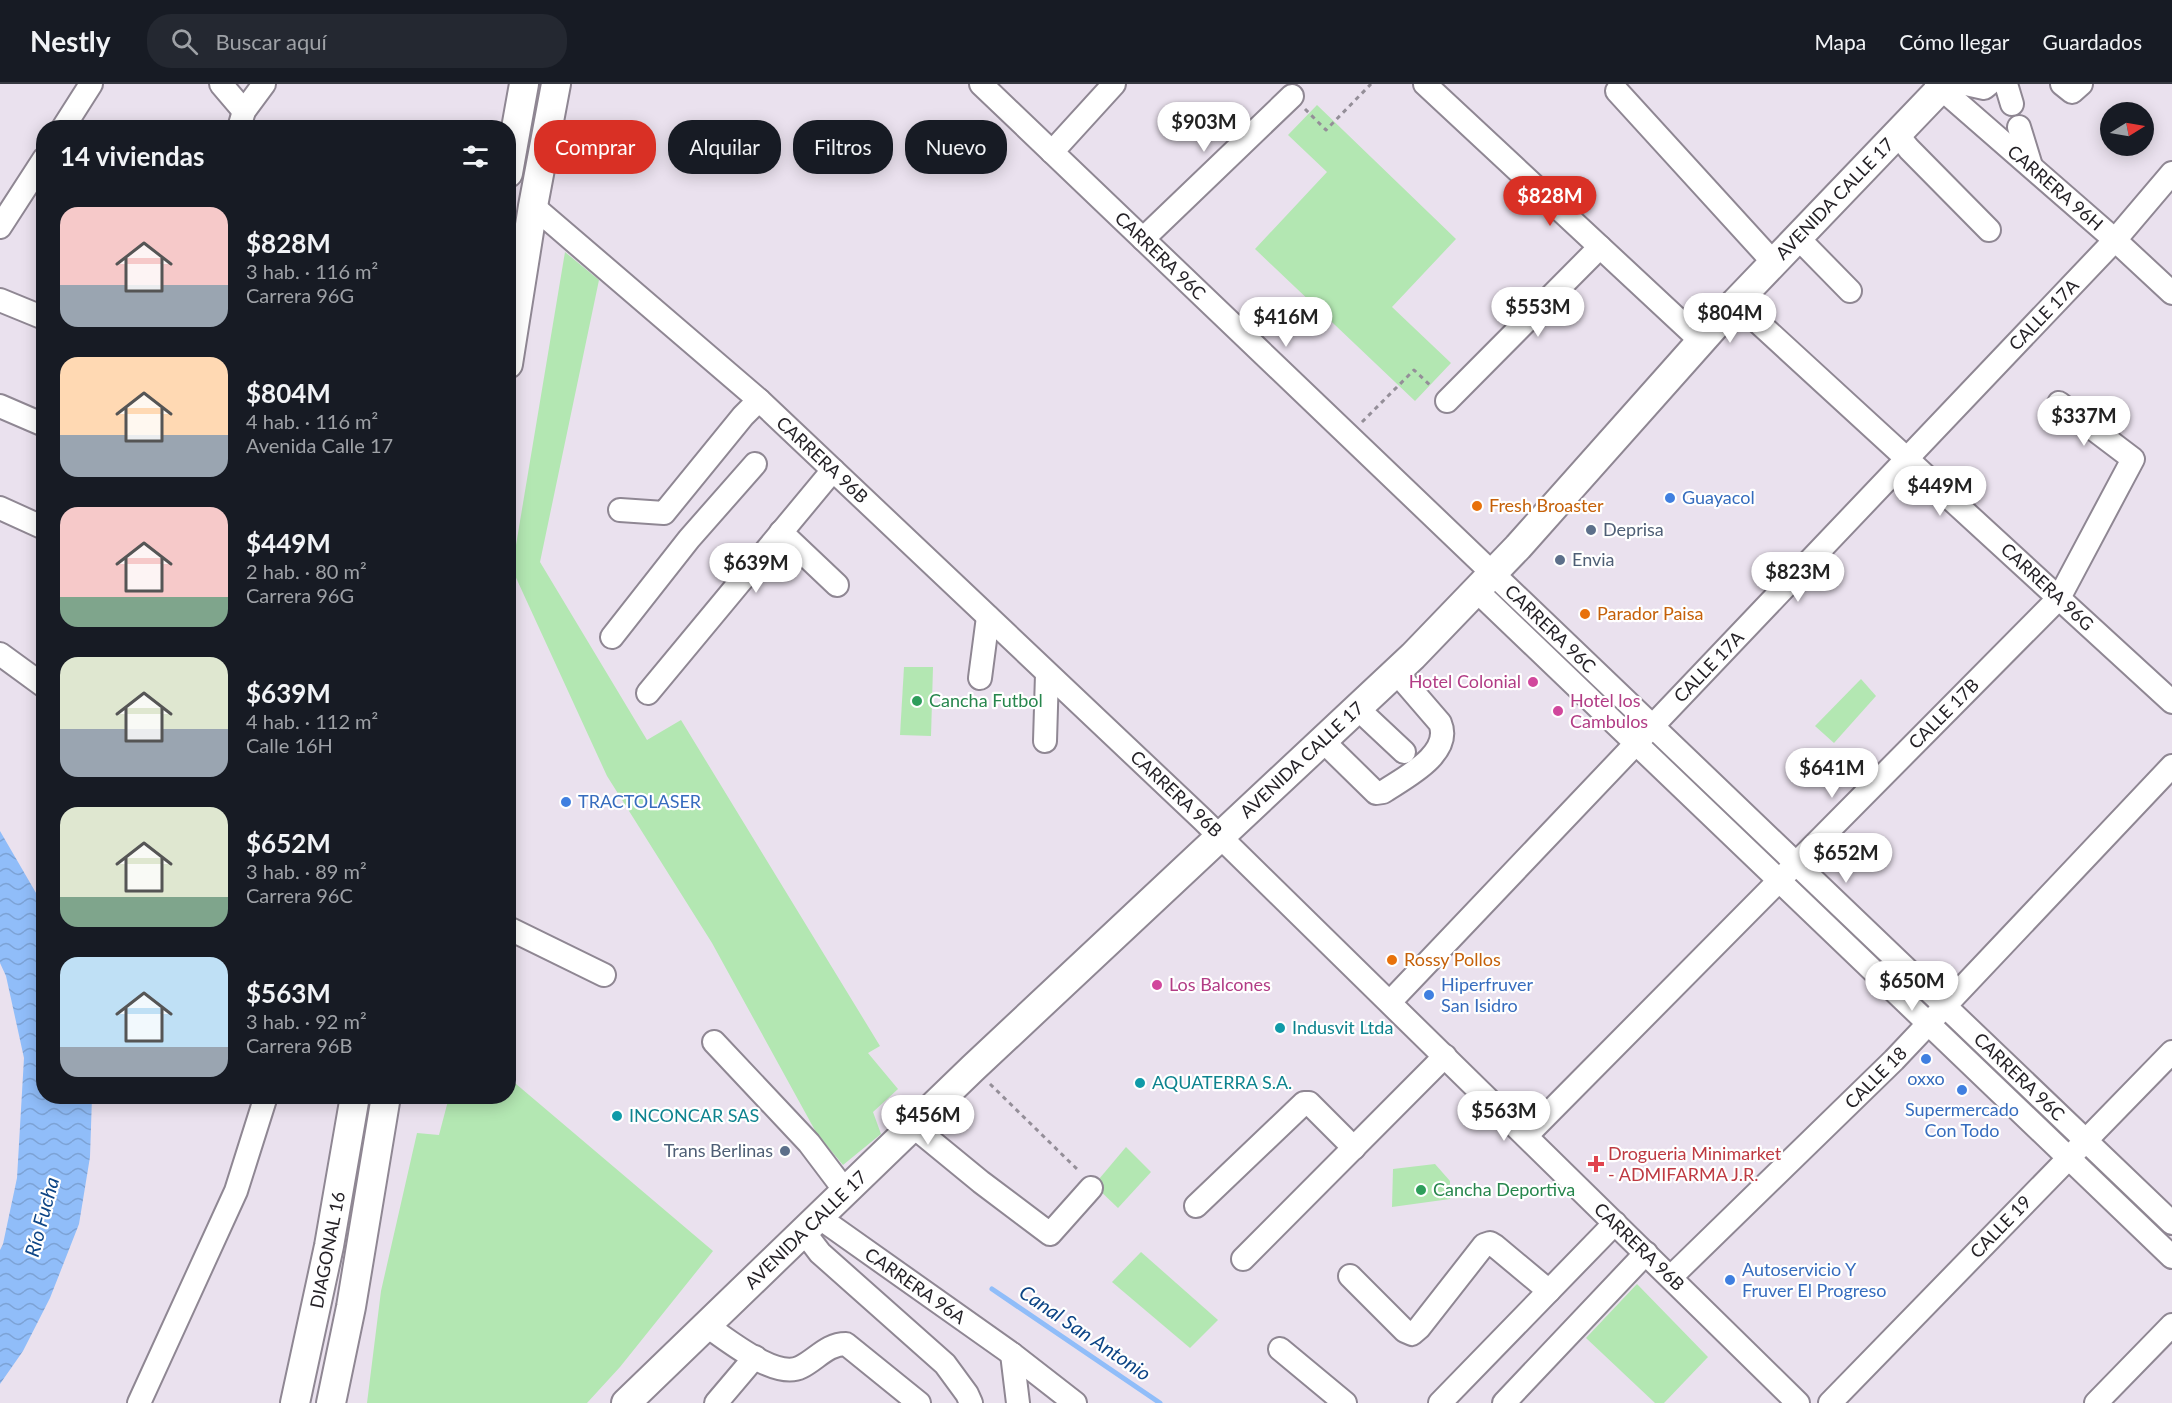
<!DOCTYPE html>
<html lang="es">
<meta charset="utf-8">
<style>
body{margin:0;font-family:Lato,sans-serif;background:#242831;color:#f1f3f6;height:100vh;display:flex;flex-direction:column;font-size:22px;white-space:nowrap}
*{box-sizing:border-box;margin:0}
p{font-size:20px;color:#9ea1a6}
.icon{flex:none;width:33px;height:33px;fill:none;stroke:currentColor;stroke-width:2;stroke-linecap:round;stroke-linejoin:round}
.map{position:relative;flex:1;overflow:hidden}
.sheet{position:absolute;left:36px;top:36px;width:480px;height:984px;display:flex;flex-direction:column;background:#171b24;border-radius:24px;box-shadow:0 3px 15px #0003}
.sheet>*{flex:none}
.guide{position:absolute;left:534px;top:36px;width:570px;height:54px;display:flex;gap:12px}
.needle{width:39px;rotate:79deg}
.tools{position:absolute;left:2100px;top:18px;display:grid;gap:12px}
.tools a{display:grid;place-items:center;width:54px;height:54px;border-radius:50%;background:#171b24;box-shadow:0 3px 15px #0003;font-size:30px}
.price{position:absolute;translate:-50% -51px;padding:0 14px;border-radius:21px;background:#fff;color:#222;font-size:20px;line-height:39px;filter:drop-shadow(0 2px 3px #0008)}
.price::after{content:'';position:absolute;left:50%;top:36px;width:18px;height:14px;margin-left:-9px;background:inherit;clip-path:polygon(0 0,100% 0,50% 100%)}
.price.current{background:#d93025;color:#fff}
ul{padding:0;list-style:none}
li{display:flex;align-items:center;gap:18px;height:150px;padding:0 24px}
li span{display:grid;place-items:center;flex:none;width:168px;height:120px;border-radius:18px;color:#555}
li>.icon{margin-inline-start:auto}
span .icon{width:72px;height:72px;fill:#fffc;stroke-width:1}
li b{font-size:26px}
h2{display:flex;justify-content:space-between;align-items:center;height:72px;padding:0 24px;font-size:26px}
.chip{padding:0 21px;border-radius:24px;background:#171b24;box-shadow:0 3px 15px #0003;font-size:21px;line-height:54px}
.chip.current{background:#d93025;color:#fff}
header{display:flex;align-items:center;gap:36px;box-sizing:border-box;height:84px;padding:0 30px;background:#171b24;border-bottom:2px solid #363941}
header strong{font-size:28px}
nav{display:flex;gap:33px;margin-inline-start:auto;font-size:21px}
.search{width:420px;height:54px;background:#242831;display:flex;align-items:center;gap:15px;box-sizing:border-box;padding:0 21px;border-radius:24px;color:#9ea1a6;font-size:22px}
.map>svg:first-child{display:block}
</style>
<header>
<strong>Nestly</strong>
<div class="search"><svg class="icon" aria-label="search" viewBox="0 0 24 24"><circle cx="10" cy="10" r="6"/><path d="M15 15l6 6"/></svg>Buscar aquí</div>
<nav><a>Mapa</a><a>Cómo llegar</a><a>Guardados</a></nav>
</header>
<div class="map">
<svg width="2172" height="1319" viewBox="0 0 2172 1319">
<defs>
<pattern id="water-waves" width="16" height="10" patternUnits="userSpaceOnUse" patternTransform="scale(1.5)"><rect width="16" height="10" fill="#90bdf9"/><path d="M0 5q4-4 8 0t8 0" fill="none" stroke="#7ca2d5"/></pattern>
</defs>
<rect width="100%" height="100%" fill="#eae1ee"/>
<g fill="#b3e7b2">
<path d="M1317 21 1456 155 1392 223 1451 279 1415 317 1255 165 1327 88 1288 51Z"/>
<path d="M565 168 599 196 540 478 647 656 681 636 880 962 868 969 898 1005 873 1028 881 1050 843 1081 817 1050 712 859 607 692 512 485Z"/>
<path d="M904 583H933L931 652 900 651Z"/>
<path d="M1861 595 1876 612 1834 659 1815 642Z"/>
<path d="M509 994 713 1167 620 1283 587 1319H367L381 1207 417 1049 439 1051 449 1013 508 1012Z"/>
<path d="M1126 1063 1151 1088 1118 1124 1094 1101Z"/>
<path d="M1435 1080 1450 1097V1115L1392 1123 1393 1085Z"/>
<path d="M1141 1168 1218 1236 1190 1264 1112 1198Z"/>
<path d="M1637 1200 1708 1273 1664 1319H1655L1586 1254Z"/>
</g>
<path fill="url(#water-waves)" d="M0 747 43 821 44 1012 92 1013 90 1073 79 1140 50 1214 23 1267 0 1300V1166L3 1160 17 1094 24 974 6 892 0 879Z"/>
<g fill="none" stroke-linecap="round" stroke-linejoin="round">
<path stroke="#90bdf9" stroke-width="5" d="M992 1205 1160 1319"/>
<g stroke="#8f8793" stroke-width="26">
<g id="minor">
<path d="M221 0 244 27"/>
<path d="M981 0 2172 1139"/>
<path d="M1425 0 1701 257"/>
<path d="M1936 0 2115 156 2172 209"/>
<path d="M1966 0 1984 4 1989 0"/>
<path d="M2006 0 2012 20"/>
<path d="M2062 0 2072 8 2081 0"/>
<path d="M1617 7 1774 179"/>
<path d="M2019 43 2031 82"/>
<path d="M63 44 91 0"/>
<path d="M239 44 244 27 264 0"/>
<path d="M1897 50 1909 65 1989 146"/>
<path d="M1052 68 1114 0"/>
<path d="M533 122 759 316 1202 735 1798 1319"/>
<path d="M0 143 44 75"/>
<path d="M1798 154 1850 207"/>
<path d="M1143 155 1292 12"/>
<path d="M0 216 44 234"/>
<path d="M1736 218 2172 618"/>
<path d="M1447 317 1600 163"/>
<path d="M0 322 44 341"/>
<path d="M0 424 44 444"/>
<path d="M620 426 664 429 743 332 759 316"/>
<path d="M781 448 837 501"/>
<path d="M1477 507 2172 1173"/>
<path d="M612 553 689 455 755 380"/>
<path d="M0 570 44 602"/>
<path d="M980 594 988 533"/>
<path d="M648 609 833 386"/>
<path d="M1357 624 1404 668"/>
<path d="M1045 657 1047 590"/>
<path d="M1323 657 1376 709 1383 708C1404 694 1453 670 1440 639L1396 588"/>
<path d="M508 844 604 891"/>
<path d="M1390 918 2115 156 2172 89"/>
<path d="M714 958 809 1059 846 1108"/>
<path d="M914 1043 981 1098 1050 1150 1091 1104"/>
<path d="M1526 1052 2059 514 2133 375 2059 319"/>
<path d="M1196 1122 1304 1019H1309L1354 1064"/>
<path d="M820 1134 1012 1270 1075 1319"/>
<path d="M804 1148 820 1169 945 1280 967 1310 971 1319"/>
<path d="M1243 1175 1445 972"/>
<path d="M1350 1192 1405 1247 1412 1250 1419 1244 1484 1161 1490 1159 1495 1162 1549 1207"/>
<path d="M1671 1193 1894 976 2172 682"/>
<path d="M707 1242C728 1256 776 1296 801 1283 817 1275 827 1260 846 1260L919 1319"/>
<path d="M1280 1265 1345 1319"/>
<path d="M1012 1270 1018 1319"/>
<path d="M139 1319 236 1107 266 1012"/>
<path d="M716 1319 755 1273"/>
<path d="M1440 1319 1615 1139"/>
<path d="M1504 1319 1646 1169"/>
<path d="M1830 1319 2172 968"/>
<path d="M2096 1319 2172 1241"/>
</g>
</g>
<g stroke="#8f8793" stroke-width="32">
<g id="major">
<path d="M508 89 524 0"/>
<path d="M508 280 533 122 556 0"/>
<path d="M295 1319 329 1162 355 1012"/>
<path d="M331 1319 351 1223 386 1012"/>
<path d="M626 1319 973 984 1413 572 1518 463 1736 218 1945 0"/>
</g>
</g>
<g stroke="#948e98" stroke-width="3" stroke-dasharray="4.5 4.5" stroke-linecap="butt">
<path d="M1305 25 1326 46 1371 0"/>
<path d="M1362 338 1414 286 1432 303"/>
<path d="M990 1000 1080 1088"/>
</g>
<use href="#minor" stroke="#fff" stroke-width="22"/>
<use href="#major" stroke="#fff" stroke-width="28"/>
</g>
<g fill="#3f7fe0" stroke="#fff" stroke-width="2">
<circle cx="1670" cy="414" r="6"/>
<circle cx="566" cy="718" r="6"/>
<circle cx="1429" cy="911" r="6"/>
<circle cx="1926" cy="975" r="6"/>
<circle cx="1962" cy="1006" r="6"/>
<circle cx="1730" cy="1196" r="6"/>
</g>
<g fill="#e8710a" stroke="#fff" stroke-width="2">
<circle cx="1477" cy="422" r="6"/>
<circle cx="1585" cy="530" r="6"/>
<circle cx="1392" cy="876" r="6"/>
</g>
<g fill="#5c6f8a" stroke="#fff" stroke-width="2">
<circle cx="1591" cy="446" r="6"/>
<circle cx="1560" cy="476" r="6"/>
<circle cx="785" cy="1067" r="6"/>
</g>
<g fill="#d1479c" stroke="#fff" stroke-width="2">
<circle cx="1533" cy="598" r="6"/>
<circle cx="1558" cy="627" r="6"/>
<circle cx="1157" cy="901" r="6"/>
</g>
<g fill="#2e9e5b" stroke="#fff" stroke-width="2">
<circle cx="917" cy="617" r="6"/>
<circle cx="1421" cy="1106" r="6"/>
</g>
<g fill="#0f9aa8" stroke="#fff" stroke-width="2">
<circle cx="1280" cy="944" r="6"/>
<circle cx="1140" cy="999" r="6"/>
<circle cx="617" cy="1032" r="6"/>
</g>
<path fill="#e0444e" stroke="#fff" stroke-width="2" d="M1593 1071h6v6h6v6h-6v6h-6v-6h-6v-6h6z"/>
<g text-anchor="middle" stroke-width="4.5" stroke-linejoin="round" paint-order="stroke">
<g font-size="18" fill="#252227" stroke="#fff">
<text transform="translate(2055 104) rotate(41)" y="6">CARRERA 96H</text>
<text transform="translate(1835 115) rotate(-46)" y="6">AVENIDA CALLE 17</text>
<text transform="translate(1160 172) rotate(44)" y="6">CARRERA 96C</text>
<text transform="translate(2044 231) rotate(-46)" y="6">CALLE 17A</text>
<text transform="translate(822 376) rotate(43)" y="6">CARRERA 96B</text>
<text transform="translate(2047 503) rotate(43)" y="6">CARRERA 96G</text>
<text transform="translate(1550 545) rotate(44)" y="6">CARRERA 96C</text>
<text transform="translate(1709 583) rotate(-46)" y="6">CALLE 17A</text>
<text transform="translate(1944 630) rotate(-45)" y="6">CALLE 17B</text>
<text transform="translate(1302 676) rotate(-43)" y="6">AVENIDA CALLE 17</text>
<text transform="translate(1176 710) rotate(43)" y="6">CARRERA 96B</text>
<text transform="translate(2019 993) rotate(44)" y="6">CARRERA 96C</text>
<text transform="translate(1876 994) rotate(-45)" y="6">CALLE 18</text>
<text transform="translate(2001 1143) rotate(-46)" y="6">CALLE 19</text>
<text transform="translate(806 1146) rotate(-44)" y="6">AVENIDA CALLE 17</text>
<text transform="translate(1639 1163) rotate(44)" y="6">CARRERA 96B</text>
<text transform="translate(328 1166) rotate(-79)" y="6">DIAGONAL 16</text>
<text transform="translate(915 1202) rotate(35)" y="6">CARRERA 96A</text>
</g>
<g font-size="18" fill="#366cbe" stroke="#fff" text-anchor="start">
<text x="1682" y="420">Guayacol</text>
<text x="578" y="724">TRACTOLASER</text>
<text x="1441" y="907">Hiperfruver<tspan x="1441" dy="21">San Isidro</tspan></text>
<text x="1926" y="1001" text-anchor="middle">oxxo</text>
<text x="1962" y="1032" text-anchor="middle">Supermercado<tspan x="1962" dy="21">Con Todo</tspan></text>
<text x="1742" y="1192">Autoservicio Y<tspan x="1742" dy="21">Fruver El Progreso</tspan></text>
</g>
<g font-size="18" fill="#c56008" stroke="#fff" text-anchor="start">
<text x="1489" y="428">Fresh Broaster</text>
<text x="1597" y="536">Parador Paisa</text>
<text x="1404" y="882">Rossy Pollos</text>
</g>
<g font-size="18" fill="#4e5e75" stroke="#fff" text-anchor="start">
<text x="1603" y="452">Deprisa</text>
<text x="1572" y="482">Envia</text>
<text x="773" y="1073" text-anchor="end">Trans Berlinas</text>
</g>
<g font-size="18" fill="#b23c85" stroke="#fff" text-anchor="start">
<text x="1521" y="604" text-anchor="end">Hotel Colonial</text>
<text x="1570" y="623">Hotel los<tspan x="1570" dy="21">Cambulos</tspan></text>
<text x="1169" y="907">Los Balcones</text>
</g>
<g font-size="18" fill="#27864d" stroke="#fff" text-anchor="start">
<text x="929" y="623">Cancha Futbol</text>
<text x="1433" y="1112">Cancha Deportiva</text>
</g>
<g font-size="18" fill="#0d838f" stroke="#fff" text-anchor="start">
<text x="1292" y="950">Indusvit Ltda</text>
<text x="1152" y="1005">AQUATERRA S.A.</text>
<text x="629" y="1038">INCONCAR SAS</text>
</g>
<g font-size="18" fill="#be3a42" stroke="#fff" text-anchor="start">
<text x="1608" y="1076">Drogueria Minimarket<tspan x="1608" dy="21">- ADMIFARMA J.R.</tspan></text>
</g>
<g font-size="20" font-style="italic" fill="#0d4586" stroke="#fff">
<text transform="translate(42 1133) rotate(-75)" y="7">Río Fucha</text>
<text transform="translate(1085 1249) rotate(34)" y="7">Canal San Antonio</text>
</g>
</g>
</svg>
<div class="tools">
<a><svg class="needle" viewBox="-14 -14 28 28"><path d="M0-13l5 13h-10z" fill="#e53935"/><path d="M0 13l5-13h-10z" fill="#9ea1a6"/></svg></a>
</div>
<b class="price" style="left:1204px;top:69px">$903M</b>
<b class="price current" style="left:1550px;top:143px">$828M</b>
<b class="price" style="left:1538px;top:254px">$553M</b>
<b class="price" style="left:1730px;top:260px">$804M</b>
<b class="price" style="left:1286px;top:264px">$416M</b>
<b class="price" style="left:2084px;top:363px">$337M</b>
<b class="price" style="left:1940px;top:433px">$449M</b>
<b class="price" style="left:756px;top:510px">$639M</b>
<b class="price" style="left:1798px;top:519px">$823M</b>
<b class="price" style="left:1832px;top:715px">$641M</b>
<b class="price" style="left:1846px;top:800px">$652M</b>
<b class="price" style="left:1912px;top:928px">$650M</b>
<b class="price" style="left:1504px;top:1058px">$563M</b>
<b class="price" style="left:928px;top:1062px">$456M</b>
<div class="guide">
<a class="chip current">Comprar</a>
<a class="chip">Alquilar</a>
<a class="chip">Filtros</a>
<a class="chip">Nuevo</a>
</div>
<section class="sheet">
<h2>14 viviendas<svg class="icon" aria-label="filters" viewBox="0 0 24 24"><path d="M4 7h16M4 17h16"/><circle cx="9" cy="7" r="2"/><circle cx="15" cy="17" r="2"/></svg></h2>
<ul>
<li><span style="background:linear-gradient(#f6c9c9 65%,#9aa5b1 0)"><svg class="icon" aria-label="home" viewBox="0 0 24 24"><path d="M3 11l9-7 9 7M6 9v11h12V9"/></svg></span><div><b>$828M</b><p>3 hab. · 116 m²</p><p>Carrera 96G</p></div></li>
<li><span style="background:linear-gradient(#ffd9b3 65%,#9aa5b1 0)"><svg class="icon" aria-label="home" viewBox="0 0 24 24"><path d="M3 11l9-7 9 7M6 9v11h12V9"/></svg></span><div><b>$804M</b><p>4 hab. · 116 m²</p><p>Avenida Calle 17</p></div></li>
<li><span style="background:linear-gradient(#f6c9c9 75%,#7fa58c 0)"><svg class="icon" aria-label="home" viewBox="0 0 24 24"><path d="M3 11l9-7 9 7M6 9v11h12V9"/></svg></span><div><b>$449M</b><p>2 hab. · 80 m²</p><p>Carrera 96G</p></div></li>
<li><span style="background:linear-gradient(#dfe7d0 60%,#9aa5b1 0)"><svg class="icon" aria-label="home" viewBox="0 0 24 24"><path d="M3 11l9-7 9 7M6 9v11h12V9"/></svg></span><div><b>$639M</b><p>4 hab. · 112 m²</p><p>Calle 16H</p></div></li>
<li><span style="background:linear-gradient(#dfe7d0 75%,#7fa58c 0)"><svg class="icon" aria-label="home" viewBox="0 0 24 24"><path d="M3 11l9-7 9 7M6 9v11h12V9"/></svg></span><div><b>$652M</b><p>3 hab. · 89 m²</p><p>Carrera 96C</p></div></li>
<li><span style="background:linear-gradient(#bfe0f5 75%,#9aa5b1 0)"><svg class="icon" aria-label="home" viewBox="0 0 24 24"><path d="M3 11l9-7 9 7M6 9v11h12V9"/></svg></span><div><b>$563M</b><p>3 hab. · 92 m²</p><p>Carrera 96B</p></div></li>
</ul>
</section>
</div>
